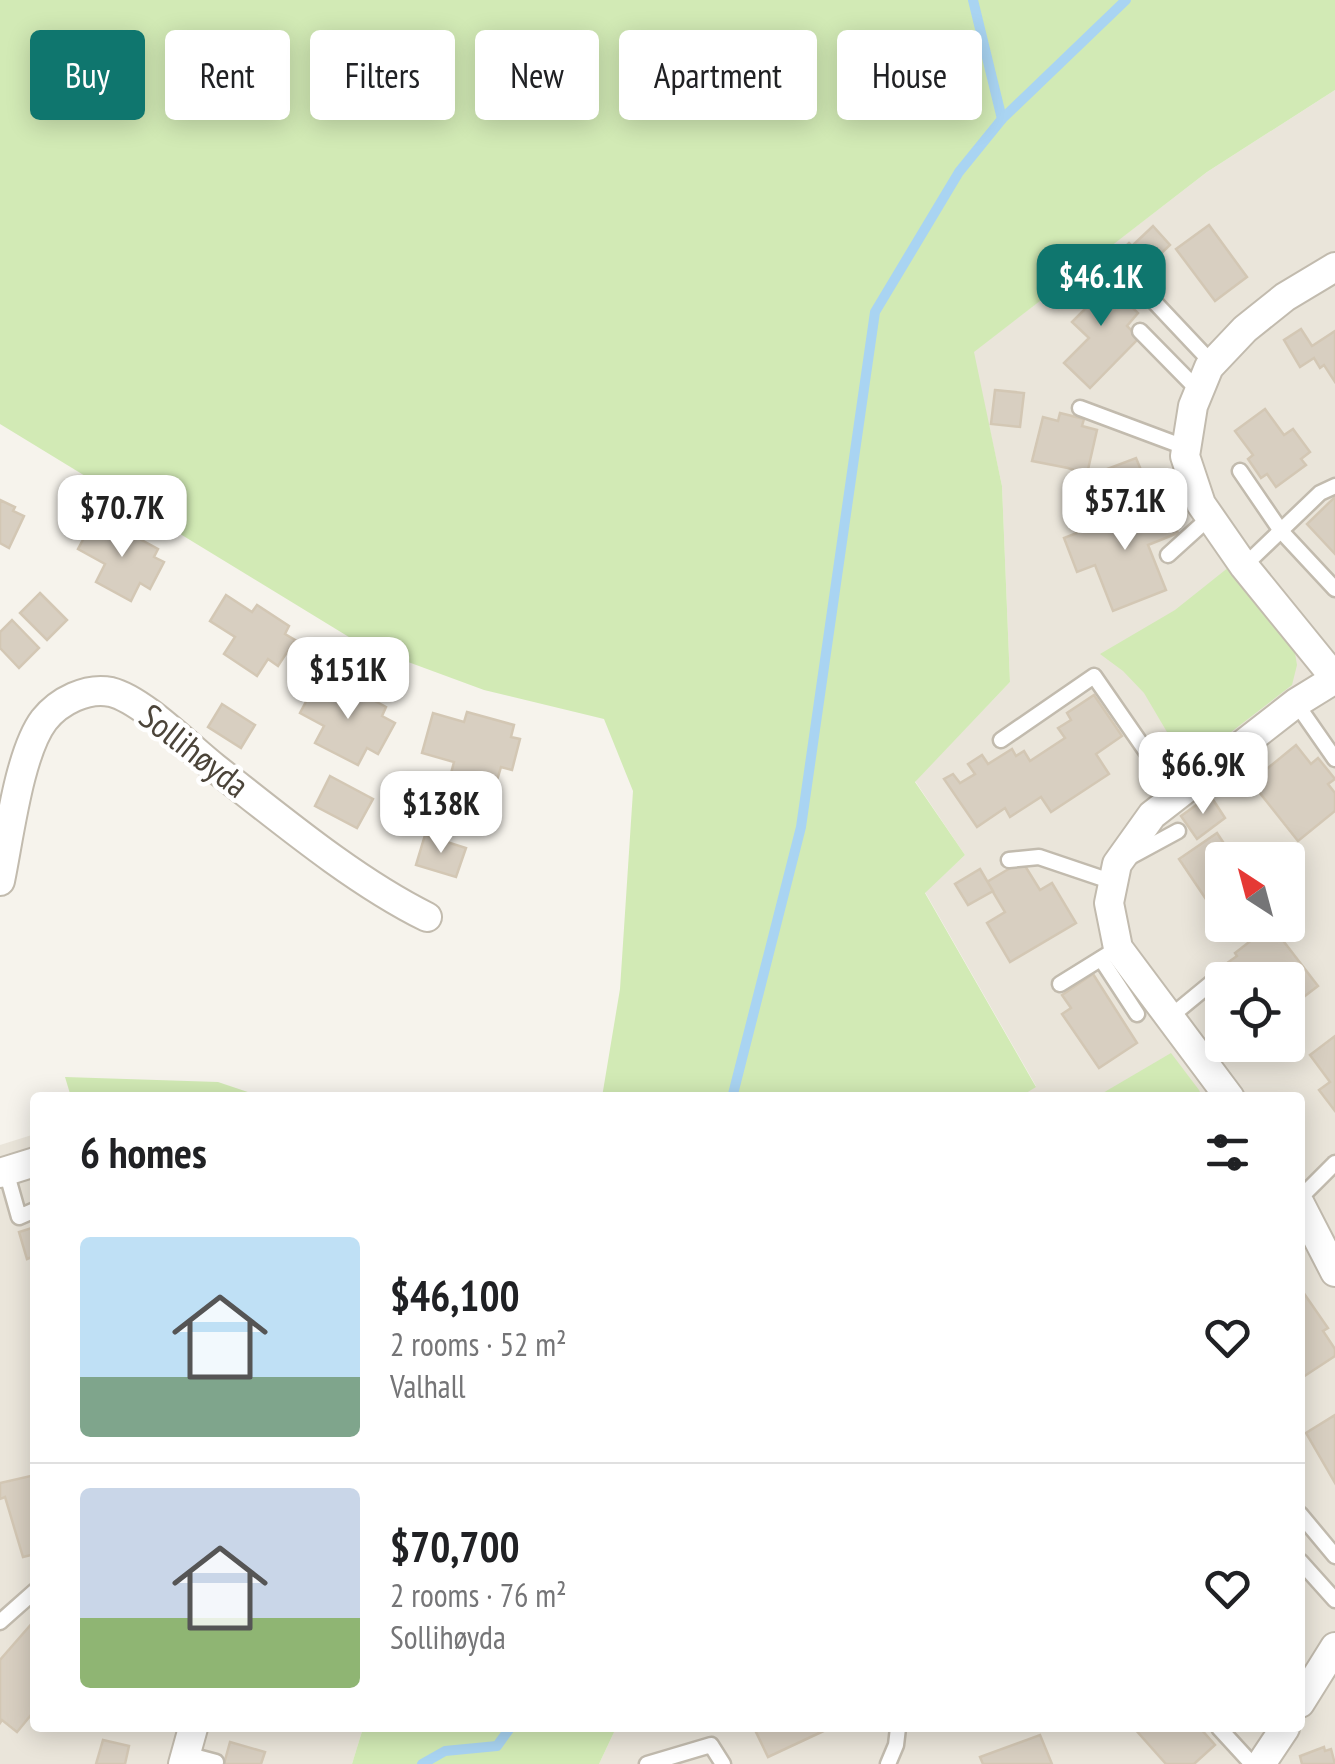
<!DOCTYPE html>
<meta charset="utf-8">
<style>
body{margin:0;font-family:"PT Sans Narrow",sans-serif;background:#f2f2f2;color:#202124;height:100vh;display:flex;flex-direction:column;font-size:38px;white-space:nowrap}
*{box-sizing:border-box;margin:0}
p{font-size:32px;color:#757577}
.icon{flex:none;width:55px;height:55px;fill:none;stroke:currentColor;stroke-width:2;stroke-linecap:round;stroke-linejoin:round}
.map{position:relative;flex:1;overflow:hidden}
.side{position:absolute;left:30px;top:1092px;width:1275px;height:640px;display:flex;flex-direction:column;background:#fff;border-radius:10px;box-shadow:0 5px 25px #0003}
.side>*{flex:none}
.top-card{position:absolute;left:30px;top:30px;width:1275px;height:90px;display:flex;gap:20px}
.needle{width:65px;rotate:324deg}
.tools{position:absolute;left:1205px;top:842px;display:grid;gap:20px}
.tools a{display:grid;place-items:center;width:100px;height:100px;border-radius:10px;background:#fff;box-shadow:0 5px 25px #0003;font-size:50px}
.price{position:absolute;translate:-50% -85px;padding:0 22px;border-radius:20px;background:#fff;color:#222;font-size:32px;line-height:65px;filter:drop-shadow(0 2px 5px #0008)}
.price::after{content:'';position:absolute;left:50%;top:60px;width:30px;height:22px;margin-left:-15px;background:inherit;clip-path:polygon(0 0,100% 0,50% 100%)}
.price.active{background:#0f766e;color:#fff}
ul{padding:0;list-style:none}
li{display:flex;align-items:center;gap:30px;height:250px;padding:0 50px}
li+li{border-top:2px solid #e0e0e0}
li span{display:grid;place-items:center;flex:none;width:280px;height:200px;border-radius:10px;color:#555}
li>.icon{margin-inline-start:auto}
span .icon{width:120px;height:120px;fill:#fffc;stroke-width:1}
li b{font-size:42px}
h2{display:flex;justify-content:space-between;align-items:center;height:120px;padding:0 50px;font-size:42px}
.chip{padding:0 35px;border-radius:10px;background:#fff;box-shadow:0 5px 25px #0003;font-size:35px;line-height:90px}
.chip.active{background:#0f766e;color:#fff}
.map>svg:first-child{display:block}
</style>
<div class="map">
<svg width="1335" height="1764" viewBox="0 0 1335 1764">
<rect width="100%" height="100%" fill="#f6f3ec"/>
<g fill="#eae5da" fill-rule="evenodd">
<path d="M1335 90V1764H599L616 1728H1300V1098L1018 1097 1036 1086 925 892 965 855 915 781 1010 682 1002 486 973 352 1207 172ZM1222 860H1288V925H1222ZM1222 980H1288V1045H1222Z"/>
<path d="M35 1134V1728H363L352 1764H0V1145Z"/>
</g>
<g fill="#d2eab5">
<path d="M0 0H1335V90L1207 172 974 352 1002 486 1010 682 915 782 965 855 925 893 1036 1087 1018 1098 602 1097 620 989 633 791 604 719 484 690 362 645 0 424Z"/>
<path d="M1229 567 1294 647 1297 665 1292 685 1187 766 1144 693 1123 671 1100 654 1175 610Z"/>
<path d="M1171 1053 1199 1090 1202 1097H1096Z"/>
<path d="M65 1077 218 1082 263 1097H71Z"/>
<path d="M363 1728H616L599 1764H352Z"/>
</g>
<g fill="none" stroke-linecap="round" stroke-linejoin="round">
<g stroke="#a9d4f2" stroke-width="10">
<path d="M973 0 1002 119"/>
<path d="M732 1098 801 827 875 312 959 172 1002 119 1126 0"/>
<path d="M422 1764 445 1751 497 1746 510 1728"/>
</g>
</g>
<g fill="#d8cfc1" stroke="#d3c7b4" stroke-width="2.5">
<path d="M1209 225 1247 277 1215 301 1176 249Z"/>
<path d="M1153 226 1170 245 1149 265 1152 268 1125 294 1102 269 1129 243 1132 246Z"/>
<path d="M1090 266 1138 313 1127 326 1139 338 1090 388 1064 363 1089 338 1072 322 1093 301 1074 282Z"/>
<path d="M1301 329 1312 346 1335 331V382L1324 365 1320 368 1314 358 1300 367 1284 340Z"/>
<path d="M995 390 1024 393 1020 427 991 424Z"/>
<path d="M1265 409 1284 435 1293 429 1310 452 1301 459 1306 465 1276 487 1267 474 1261 478 1248 459 1253 455 1235 431Z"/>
<path d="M1060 413 1084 419 1082 426 1097 430 1087 474 1068 468 1032 461 1043 417 1058 421Z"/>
<path d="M1136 458 1148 487 1106 504 1094 474Z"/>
<path d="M1335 497V554L1307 524Z"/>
<path d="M1164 499 1178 533 1148 545 1166 590 1113 611 1095 565 1077 572 1064 538Z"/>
<path d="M0 500 15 507 13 511 24 516 9 548 0 543Z"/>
<path d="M92 523 119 537 123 530 158 549 154 557 164 562 150 589 140 583 131 601 96 582 105 564 78 549Z"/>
<path d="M40 593 67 620 47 640 20 613Z"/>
<path d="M226 595 252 612 257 605 289 626 285 634 295 640 278 666 268 659 257 676 224 654 235 637 210 621Z"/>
<path d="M12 620 39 648 19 668 0 648V632Z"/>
<path d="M317 681 344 695 349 687 386 707 382 716 395 723 378 754 367 748 358 765 315 743 324 726 300 713Z"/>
<path d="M1094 695 1122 736 1096 754 1109 774 1051 812 1041 797 1010 817 1005 808 977 827 944 779 953 774 960 783 975 774 968 764 982 755 988 764 1012 749 1016 756 1024 751 1030 761 1065 738 1058 728 1071 720 1067 713Z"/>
<path d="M222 704 255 725 241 748 208 727Z"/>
<path d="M467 712 514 725 511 737 520 739 512 770 501 767 493 794 449 781 454 762 422 753 433 713 464 722Z"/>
<path d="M1296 745 1311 764 1318 758 1335 779 1328 784 1335 793V811L1298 841 1251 782Z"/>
<path d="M330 776 373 799 357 828 315 806Z"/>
<path d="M1210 795 1225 818 1197 839 1181 816Z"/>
<path d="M1217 833 1235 860H1222V918L1220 920 1179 859Z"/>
<path d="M425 835 466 848 456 877 416 865Z"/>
<path d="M1022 861 1040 890 1052 883 1076 923 1010 962 987 923 1005 912 987 882Z"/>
<path d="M980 869 993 891 968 905 955 884Z"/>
<path d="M1271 925 1318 986 1288 1009V980H1234L1223 966 1237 956 1235 953Z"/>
<path d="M1093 974 1137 1043 1099 1068 1062 1014 1071 1008 1062 995Z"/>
<path d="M1335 1036V1111L1319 1090 1330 1082 1310 1055Z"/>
<path d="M35 1227V1256L27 1259 19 1232Z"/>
<path d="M1303 1292 1328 1328 1323 1331 1335 1349V1356L1300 1379V1294Z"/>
<path d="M1335 1415V1483L1306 1433Z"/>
<path d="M35 1475V1554L23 1557 5 1497 0 1499V1483Z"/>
<path d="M34 1621 35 1710 17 1732 2 1720 0 1723V1660Z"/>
<path d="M754 1728H830L768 1757Z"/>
<path d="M1134 1728H1200L1215 1745 1194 1764H1166Z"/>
<path d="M1040 1735 1052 1764H983L980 1757Z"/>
<path d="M103 1740 129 1746 125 1764H96Z"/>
<path d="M230 1742 265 1752 261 1764H224Z"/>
<path d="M1324 1747 1325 1751 1331 1749 1335 1764H1302L1300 1756Z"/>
</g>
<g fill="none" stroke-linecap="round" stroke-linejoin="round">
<g stroke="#c2bbae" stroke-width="19">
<g id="service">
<path d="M1146 293 1212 363"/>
<path d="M1140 331 1199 391"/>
<path d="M1080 408 1187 448"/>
<path d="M1240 471 1281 531 1335 589"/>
<path d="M1168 555 1210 517"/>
<path d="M1244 566 1320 493 1335 486"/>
<path d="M1296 703 1335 759"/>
<path d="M1001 740 1094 676 1177 796"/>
<path d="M1130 857 1178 831"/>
<path d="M1009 860 1039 857 1113 882"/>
<path d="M1101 959 1137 1014"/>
<path d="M1060 984 1118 948"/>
<path d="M1170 1017 1221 975"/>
<path d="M6 1171 19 1217 35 1210"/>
<path d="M1300 1198 1335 1163"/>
<path d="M1300 1514 1335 1556"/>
<path d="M1300 1561 1335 1600"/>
<path d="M0 1622 35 1591"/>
<path d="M1219 1728 1252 1764"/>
<path d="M186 1754 216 1762"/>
<path d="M647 1764 711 1745 723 1764"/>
<path d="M888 1764 896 1745 898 1728"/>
</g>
</g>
<g stroke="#c2bbae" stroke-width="32">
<g id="minor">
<path d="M1335 267 1285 297 1245 329 1209 367 1193 406 1185 456 1201 504 1244 566 1335 678"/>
<path d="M0 881C9 838 19 753 44 720 59 701 87 687 111 692 143 700 188 747 215 768 279 818 354 881 427 917"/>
<path d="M1230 1098 1118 948 1109 903 1117 864 1152 815 1296 703 1335 679"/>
<path d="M0 1173 35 1162"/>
<path d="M1300 1204 1335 1272"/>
<path d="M1300 1703 1335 1647"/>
<path d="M183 1764 193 1728"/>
<path d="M1261 1764 1285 1728"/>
</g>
</g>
<use href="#service" stroke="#fff" stroke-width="14"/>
<use href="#minor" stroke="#fff" stroke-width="28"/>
</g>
<g text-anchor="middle" stroke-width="9" stroke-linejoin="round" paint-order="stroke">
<g font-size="35" fill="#4b4439" stroke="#fff">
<text transform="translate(194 751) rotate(38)" y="12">Sollihøyda</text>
</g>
</g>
</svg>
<div class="tools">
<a><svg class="needle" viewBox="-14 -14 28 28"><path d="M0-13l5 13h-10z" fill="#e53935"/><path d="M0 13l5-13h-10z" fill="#757577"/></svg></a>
<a><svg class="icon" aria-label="locate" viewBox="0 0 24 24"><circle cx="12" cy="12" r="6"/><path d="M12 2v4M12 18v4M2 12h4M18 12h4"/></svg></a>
</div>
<b class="price active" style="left:1101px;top:329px">$46.1K</b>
<b class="price" style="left:1125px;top:553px">$57.1K</b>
<b class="price" style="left:122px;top:560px">$70.7K</b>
<b class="price" style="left:348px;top:722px">$151K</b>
<b class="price" style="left:1203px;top:817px">$66.9K</b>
<b class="price" style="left:441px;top:856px">$138K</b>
<div class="top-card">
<a class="chip active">Buy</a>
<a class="chip">Rent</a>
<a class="chip">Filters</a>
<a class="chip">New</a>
<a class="chip">Apartment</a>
<a class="chip">House</a>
</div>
<section class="side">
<h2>6 homes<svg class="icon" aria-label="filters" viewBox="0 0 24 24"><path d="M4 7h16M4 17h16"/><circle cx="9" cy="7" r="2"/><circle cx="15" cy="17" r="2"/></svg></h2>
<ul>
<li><span style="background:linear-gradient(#bfe0f5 70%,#7fa58c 0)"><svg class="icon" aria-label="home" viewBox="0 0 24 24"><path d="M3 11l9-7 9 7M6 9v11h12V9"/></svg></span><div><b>$46,100</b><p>2 rooms · 52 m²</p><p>Valhall</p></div><svg class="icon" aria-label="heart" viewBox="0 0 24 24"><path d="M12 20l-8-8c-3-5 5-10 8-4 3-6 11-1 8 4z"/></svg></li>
<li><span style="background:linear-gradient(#c9d6e8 65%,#8fb573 0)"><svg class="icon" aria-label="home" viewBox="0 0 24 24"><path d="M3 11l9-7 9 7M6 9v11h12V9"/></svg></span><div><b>$70,700</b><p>2 rooms · 76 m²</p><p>Sollihøyda</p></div><svg class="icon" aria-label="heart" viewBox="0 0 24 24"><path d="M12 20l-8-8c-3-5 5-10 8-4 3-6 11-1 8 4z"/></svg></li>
</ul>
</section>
</div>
